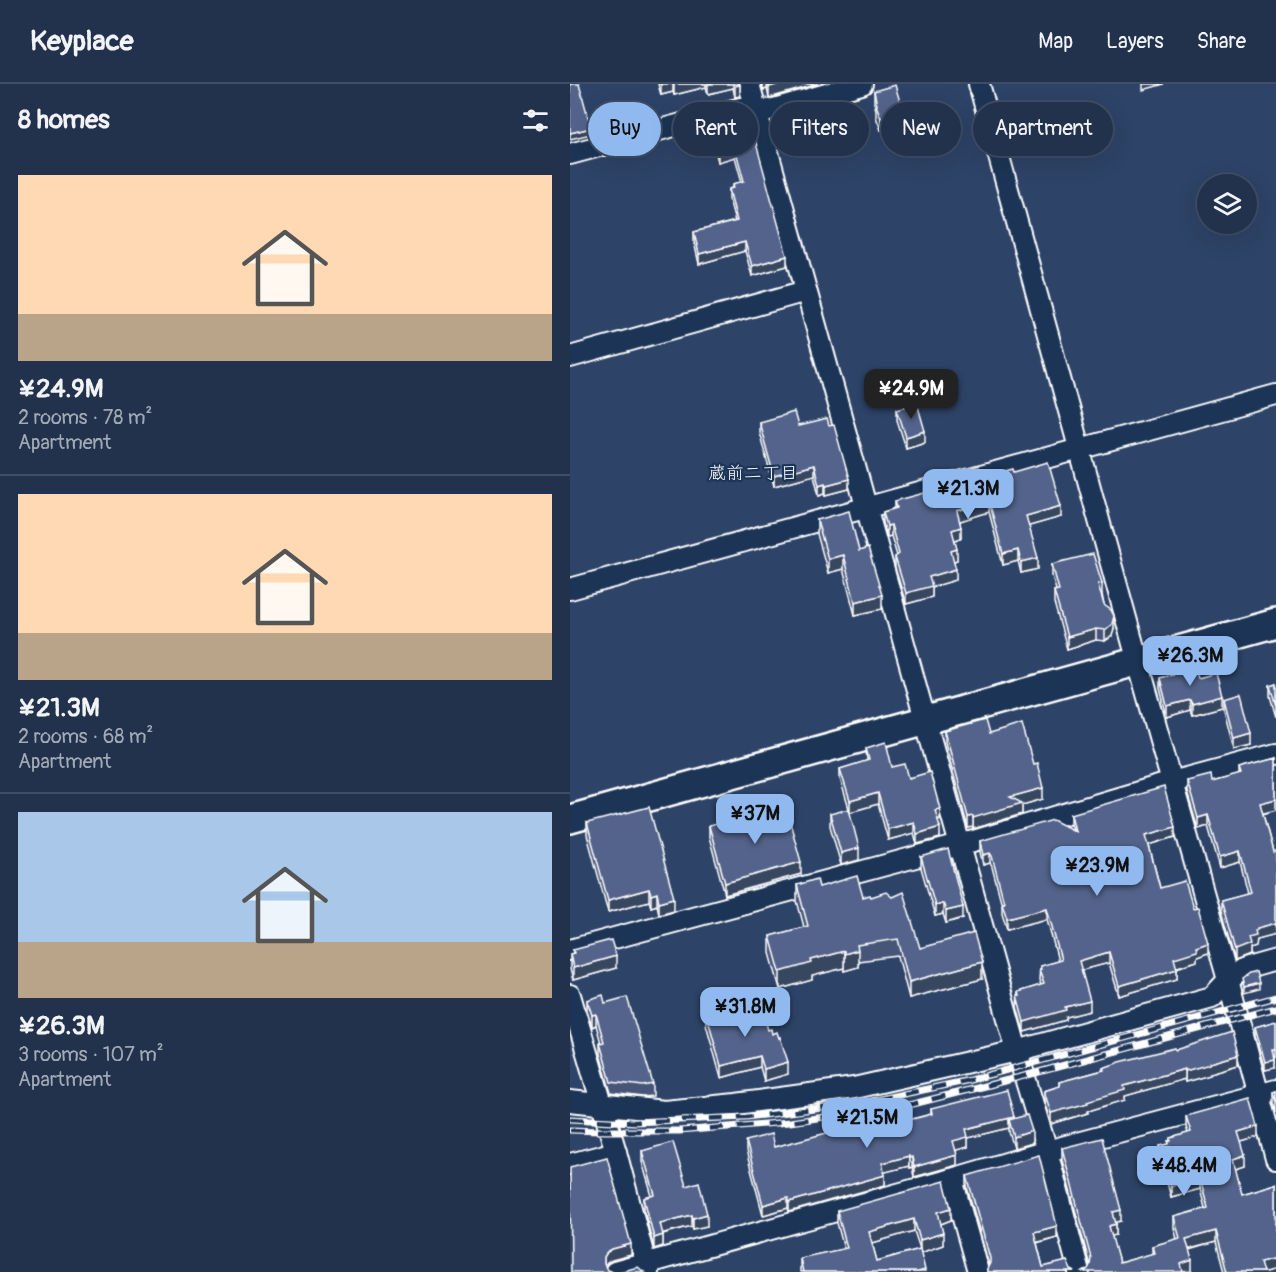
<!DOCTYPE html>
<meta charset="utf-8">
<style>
body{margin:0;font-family:Pangolin,"Klee One",sans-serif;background:#2a3a54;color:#f1f3f6;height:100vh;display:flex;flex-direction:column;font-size:22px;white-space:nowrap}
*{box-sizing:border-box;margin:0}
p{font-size:20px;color:#a2aab6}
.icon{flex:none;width:33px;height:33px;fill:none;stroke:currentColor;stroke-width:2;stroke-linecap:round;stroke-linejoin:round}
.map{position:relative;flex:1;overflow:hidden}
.details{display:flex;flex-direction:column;background:#22324d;width:570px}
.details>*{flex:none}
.guide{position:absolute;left:18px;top:18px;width:570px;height:54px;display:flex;gap:12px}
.tools{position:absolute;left:627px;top:90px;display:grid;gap:12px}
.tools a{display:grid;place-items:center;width:60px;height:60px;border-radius:50%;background:#22324d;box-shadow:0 6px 24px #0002,0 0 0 2px #3f4d65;font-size:30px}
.price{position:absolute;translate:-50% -51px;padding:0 14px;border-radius:12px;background:#90b9f0;color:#111;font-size:20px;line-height:39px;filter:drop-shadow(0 2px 3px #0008)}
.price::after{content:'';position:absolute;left:50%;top:36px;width:18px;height:14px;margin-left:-9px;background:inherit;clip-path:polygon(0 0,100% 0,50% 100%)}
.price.selected{background:#222;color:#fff}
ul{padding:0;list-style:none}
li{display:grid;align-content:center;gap:12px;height:318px;padding:0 18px}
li+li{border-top:2px solid #3f4d65}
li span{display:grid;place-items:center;height:186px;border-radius:0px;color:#555}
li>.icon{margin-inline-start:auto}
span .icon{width:108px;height:108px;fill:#fffc;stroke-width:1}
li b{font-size:26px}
h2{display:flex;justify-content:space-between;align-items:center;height:72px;padding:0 18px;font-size:26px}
.chip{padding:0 21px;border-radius:27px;background:#22324d;box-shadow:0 6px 24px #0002,0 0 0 2px #3f4d65;font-size:21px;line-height:54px}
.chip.selected{background:#90b9f0;color:#111}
header{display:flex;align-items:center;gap:36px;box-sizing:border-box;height:84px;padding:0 30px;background:#22324d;border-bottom:2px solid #3f4d65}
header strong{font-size:28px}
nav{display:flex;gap:33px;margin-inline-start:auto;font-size:21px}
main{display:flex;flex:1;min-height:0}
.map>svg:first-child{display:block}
</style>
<header>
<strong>Keyplace</strong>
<nav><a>Map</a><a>Layers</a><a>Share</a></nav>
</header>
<main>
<section class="details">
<h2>8 homes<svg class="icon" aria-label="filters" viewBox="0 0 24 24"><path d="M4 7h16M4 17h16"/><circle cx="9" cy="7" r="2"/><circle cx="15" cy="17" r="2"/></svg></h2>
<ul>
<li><span style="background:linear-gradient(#ffd9b3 75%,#b9a48a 0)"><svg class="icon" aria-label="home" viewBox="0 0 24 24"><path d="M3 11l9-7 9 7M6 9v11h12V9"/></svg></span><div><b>¥24.9M</b><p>2 rooms · 78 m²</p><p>Apartment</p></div></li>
<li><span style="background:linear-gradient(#ffd9b3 75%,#b9a48a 0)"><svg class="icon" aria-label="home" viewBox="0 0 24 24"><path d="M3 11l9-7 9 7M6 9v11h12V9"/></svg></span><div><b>¥21.3M</b><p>2 rooms · 68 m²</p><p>Apartment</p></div></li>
<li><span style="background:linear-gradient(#a9c7e8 70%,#b9a48a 0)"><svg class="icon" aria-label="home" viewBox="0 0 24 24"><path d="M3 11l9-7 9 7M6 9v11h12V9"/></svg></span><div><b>¥26.3M</b><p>3 rooms · 107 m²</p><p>Apartment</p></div></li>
</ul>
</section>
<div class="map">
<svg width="706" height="1188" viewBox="0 0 706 1188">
<rect width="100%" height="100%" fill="#2d4367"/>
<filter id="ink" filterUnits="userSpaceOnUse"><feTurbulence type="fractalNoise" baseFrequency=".0167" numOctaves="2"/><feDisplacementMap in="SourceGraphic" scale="12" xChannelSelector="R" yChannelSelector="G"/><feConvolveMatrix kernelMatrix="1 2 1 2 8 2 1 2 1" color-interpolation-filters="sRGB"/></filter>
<g filter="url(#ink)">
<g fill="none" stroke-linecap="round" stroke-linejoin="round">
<g stroke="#fff" stroke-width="24">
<g id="street">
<path d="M179 0 447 967 477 1067 509 1188"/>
<path d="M409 0 568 578 658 896 706 1075"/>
<path d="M0 70 171 24 200 26 292 0"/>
<path d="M0 273 236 207"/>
<path d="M0 505 706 311"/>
<path d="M0 866 390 761 602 698 706 670"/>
<path d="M0 911 46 1068 78 1188"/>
<path d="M0 1017 94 1027 166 1020 284 1004 447 967 642 913 658 896 674 885 706 876"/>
<path d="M0 1080 46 1068"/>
<path d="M382 1095 408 1188"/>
<path d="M45 1188 382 1095 477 1067 706 1006"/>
</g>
</g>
<g stroke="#fff" stroke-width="32">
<path id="secondary" d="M0 735 706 539"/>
</g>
<use href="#street" stroke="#1d3557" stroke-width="20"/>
<use href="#secondary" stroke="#1d3557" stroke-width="27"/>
<g stroke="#fff" stroke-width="7">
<g id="rail">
<path d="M0 1035 64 1038 176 1033 287 1020 400 996 706 913"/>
<path d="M0 1046 30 1047H109L220 1038 343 1020 454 992 706 924"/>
</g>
</g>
<use href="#rail" stroke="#1d3557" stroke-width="4.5" stroke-dasharray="14" stroke-linecap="butt"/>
</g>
<g fill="#475678" stroke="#fff" stroke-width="1.5" fill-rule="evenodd">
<path d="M88 0H170V12L165 13 163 4 138 10 136 3 104 11 103 8 91 11Z"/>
<path d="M191 0H248L199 14 197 5 193 6Z"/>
<path d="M304 7 333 40 311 46 306 33V26L304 18Z"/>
<path d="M151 32 217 182 182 192 175 167 129 180 124 158V148L165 137 159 115V105L163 104V100L172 98 165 73 148 78 141 50V40L151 37Z"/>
<path d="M327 325 355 358 336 364 327 336Z"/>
<path d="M189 338 228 342 279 405 256 411 255 409 249 411 244 391 204 402 189 348Z"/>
<path d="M444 388 491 433 459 442 468 485 451 489 448 477 433 481 419 428 390 437 391 454 385 456 387 476 384 477 386 496 362 503V513L336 520 325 484V473L327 472 321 452 317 453 313 439V428L325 424V417Z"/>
<path d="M247 436 289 467 312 525 285 531 273 485 258 489 247 450Z"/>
<path d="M482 480 532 510 534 521 544 544 542 552 535 557 526 556 497 565 484 519V507L486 506 482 492Z"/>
<path d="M602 587 628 594 652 623 622 631 620 626 597 633 590 604V594L602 590Z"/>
<path d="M706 599V633L700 612V601Z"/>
<path d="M654 615 681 661 664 665 654 626Z"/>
<path d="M375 647 419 650 463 680 473 715 452 721V730L403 745V743L398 744 375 658Z"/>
<path d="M296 664 322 683 339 694 370 735 368 736 370 754 347 760 344 749 318 756 308 720 280 728 270 695V685L297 677Z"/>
<path d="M706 674V726L693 730 703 768 706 767V850L687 855 686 862 680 864V871L665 877 651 827V816L678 809 670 778 650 784 638 742 628 745 617 708V697L642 698 669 691V684Z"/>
<path d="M260 730 289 776 271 781 260 742Z"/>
<path d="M501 730 605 753 579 761 590 804 623 824 638 869 627 873V877L607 884V895L549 912 539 879 511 886 520 927 496 933V936L454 948 447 923 448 908 471 901 469 896 470 882 488 877 477 835 437 845 432 829V821L422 783 420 779 413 781 410 768V757L503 745 501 740Z"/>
<path d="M17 739 104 826 89 830 87 821 81 823 79 817 38 828 17 751Z"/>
<path d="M155 741 231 790 155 811 139 753V742Z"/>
<path d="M351 773 393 834 376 839 373 830 365 832 351 784Z"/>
<path d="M227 801 249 803 293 813H301L350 864 412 895 339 914 328 872 288 877V883L274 887V884L242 892V896L210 905 200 869V852L234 843 227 817Z"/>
<path d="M3 866 46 884 3 896 0 885V870L3 869Z"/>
<path d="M17 916 35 919 83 1000V1012L73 1013 41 1009 30 970V959H31L26 941 22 943 17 927Z"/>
<path d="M136 928 171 934 198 946 218 990 194 997 190 983 151 994 136 940Z"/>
<path d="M706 937V973H705V984L695 986 685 951V943Z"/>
<path d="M606 966 668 981 640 989V991L615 998V995L555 1012V1016L518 1027V1029L481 1040 474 1017V1007L489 1002V998L533 986V984Z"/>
<path d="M706 1007V1029L703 1019V1008Z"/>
<path d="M361 1025 444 1035 462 1059 444 1064 439 1048V1044L398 1054V1063L386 1066 387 1081 344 1093 342 1083 339 1084V1082L314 1088 315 1101 219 1128 218 1124 193 1131 176 1067V1057L204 1063 299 1041 323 1038 327 1039 361 1030Z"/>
<path d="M616 1032 688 1053 671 1058 675 1082 665 1085 672 1110 706 1100V1185L695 1188H654L646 1158 619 1166 622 1187 520 1182 492 1076V1064L551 1137 546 1138V1151L541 1152 549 1179 582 1170V1162L607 1155 604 1144V1133L635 1124 630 1105 601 1113 590 1074V1062L599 1060V1057H601V1054L618 1049 616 1043Z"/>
<path d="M72 1067 116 1102 137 1142 123 1145 122 1142 93 1150V1162L84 1165 74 1125V1114L82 1112 72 1078Z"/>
<path d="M397 1092 487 1153 467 1159 473 1183 501 1186 505 1188H417V1185L419 1181 397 1103Z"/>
<path d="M267 1127 381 1136 371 1140 373 1161 350 1169 355 1188H230V1174L274 1165 267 1139ZM344 1147 350 1165 307 1177 302 1159Z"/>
</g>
<g fill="#394661" stroke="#fff" stroke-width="1.5">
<path d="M91 0H103V8L91 11Z"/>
<path d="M104 0H136V3L104 11Z"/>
<path d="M138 0H163V4L138 10Z"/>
<path d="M193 0H197V5L193 6Z"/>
<path d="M209 0H248L199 14V3Z"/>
<path d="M573 0H594L573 6Z"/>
<path d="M170 1V12L165 13V2Z"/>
<path d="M333 28V40L311 46V34Z"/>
<path d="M21 44V50L0 55V49Z"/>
<path d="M165 64V73L148 78V68Z"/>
<path d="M175 158V167L129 180V170Z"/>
<path d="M217 172V182L182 192V182Z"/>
<path d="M355 347V358L336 364V353Z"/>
<path d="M244 381V391L204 402V392Z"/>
<path d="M279 395V405L256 411V401Z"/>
<path d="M255 399V409L249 411V401Z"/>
<path d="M419 417V428L387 438V427Z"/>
<path d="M491 422V433L456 443V432Z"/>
<path d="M321 441V452L317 453V442Z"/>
<path d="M391 443V454L382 457V446Z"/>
<path d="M387 465V476L381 478V467Z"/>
<path d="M448 466V477L433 481V470Z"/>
<path d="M273 471V485L258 489V475Z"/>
<path d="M468 474V485L451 489V478Z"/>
<path d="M386 485V496L362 503V513L336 520V509L359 493Z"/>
<path d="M532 499V510L528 511V500Z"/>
<path d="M312 511V525L285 531V518Z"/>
<path d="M544 532V544L542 552 535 557V546Z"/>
<path d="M526 545V556L497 565V553Z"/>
<path d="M652 612V623L622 631V620Z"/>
<path d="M620 616V626L597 633V622Z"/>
<path d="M681 649V661L664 665V654Z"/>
<path d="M473 704V715L452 721V730L403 745V734L440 713Z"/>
<path d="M308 709V720L280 728V717Z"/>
<path d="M706 715V726L690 730V719Z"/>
<path d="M370 725V735L365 737V726Z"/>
<path d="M638 731V742L628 745V734Z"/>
<path d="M403 732V743L398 744V733Z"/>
<path d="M344 738V749L318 756V745Z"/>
<path d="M370 743V754L347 760V750Z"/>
<path d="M605 743V753L576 762V751Z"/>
<path d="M289 764V776L271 781V769Z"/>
<path d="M670 767V778L650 784V773Z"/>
<path d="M420 769V779L413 781V771Z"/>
<path d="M231 778V790L155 811V799Z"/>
<path d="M79 805V817L38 828V816Z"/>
<path d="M87 809V821L81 823V811Z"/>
<path d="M104 814V826L89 830V818Z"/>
<path d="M373 819V830L365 832V821Z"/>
<path d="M393 823V834L376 839V827Z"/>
<path d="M477 824V835L437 845V834Z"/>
<path d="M706 839V850L687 855 686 862 680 864V871L665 877V866L687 844Z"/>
<path d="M638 859V869L627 873V877L604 884V874L626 863Z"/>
<path d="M288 866V883L274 887V870Z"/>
<path d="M274 867V884L242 892V896L210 905V888L241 876Z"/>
<path d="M539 868V879L509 887V877Z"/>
<path d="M46 872V884L3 896V884Z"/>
<path d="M412 878V895L339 914V898Z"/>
<path d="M607 885V895L549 912V902Z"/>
<path d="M689 899V905L674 909V903Z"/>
<path d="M520 917V927L496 933V936L454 948V938L495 923Z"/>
<path d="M26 930V941L22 943V931Z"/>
<rect x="703" y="965" width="3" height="8"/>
<path d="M668 971V981L640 989V991L615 998V987L640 979Z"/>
<path d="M190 972V983L151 994V982Z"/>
<path d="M705 976V984L695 986V978Z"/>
<path d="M218 978V990L194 997V985Z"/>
<path d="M615 985V995L555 1012V1016L518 1027V1029L481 1040V1029L554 1002Z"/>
<path d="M444 1033V1043L439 1036V1044L398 1054V1063L383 1067V1057L396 1045Z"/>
<path d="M688 1042V1053L668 1059V1048Z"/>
<path d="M462 1047V1059L444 1064V1053Z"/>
<path d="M387 1071V1081L344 1093V1083Z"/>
<path d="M675 1071V1082L663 1086V1075Z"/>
<path d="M339 1072V1082L312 1089V1079Z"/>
<path d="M342 1073V1083L339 1084V1074Z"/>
<path d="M315 1091V1101L219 1128V1118Z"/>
<path d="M630 1094V1105L601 1113V1102Z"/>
<path d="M218 1114V1124L193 1131V1121Z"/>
<path d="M381 1124V1136L368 1141V1128Z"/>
<path d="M551 1126V1137L543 1139V1128Z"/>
<path d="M137 1130V1142L123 1145V1134Z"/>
<path d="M122 1131V1142L90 1150V1139Z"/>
<path d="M344 1135V1147L299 1160V1148Z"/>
<path d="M546 1140V1151L539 1153V1142Z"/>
<path d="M487 1142V1153L464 1159V1148Z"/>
<path d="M646 1147V1158L616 1166V1155Z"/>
<path d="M373 1149V1161L350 1169V1156Z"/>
<path d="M93 1151V1162L84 1165V1154Z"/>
<path d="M61 1160V1171L42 1176 37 1179 34 1184V1173L37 1168 42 1165Z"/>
<path d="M706 1174V1185L695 1188H690V1178Z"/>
<path d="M622 1176V1187L611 1188V1180Z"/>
</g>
<g fill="#52648b" stroke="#fff" stroke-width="1.5">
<path d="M0 0H9L21 44 0 49Z"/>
<path d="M198 0H209L199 3Z"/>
<path d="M325 1 333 28 311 34 306 21H307L304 7Z"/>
<path d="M171 27 172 31 178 30 217 172 182 182 175 158 129 170 124 148 167 137 159 105 164 104 163 100 174 97 165 64 148 68 141 40 152 37 151 32Z"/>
<path d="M347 319 355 347 336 353 327 325Z"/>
<path d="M224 328 228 342 257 335 259 342 264 341 279 395 256 401 255 399 249 401 244 381 204 392 189 338Z"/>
<path d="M478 378 491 422 456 432 468 474 451 478 448 466 433 470 419 417 387 427 391 443 382 446 387 465 381 467 386 485 359 493 362 502 336 509 325 473 329 470 321 441 317 442 313 428 327 424 325 417 443 385 444 388Z"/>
<path d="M279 427 289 467 298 464 312 511 285 518 273 471 258 475 247 436Z"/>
<path d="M523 470 532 499 528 500 534 521 541 526 544 532 542 540 535 546 526 545 497 553 484 507 489 506 482 480Z"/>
<path d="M625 582 628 594 646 589 652 612 622 620 620 616 597 622 590 594 603 590 602 587Z"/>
<path d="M706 599V622L700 601Z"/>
<path d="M671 610 681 649 664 654 654 615Z"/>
<path d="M415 636 419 650 452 640 463 680 467 679 473 704 440 713 452 719 403 734V732L398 733 375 647Z"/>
<path d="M316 658 322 683 335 680 339 694 360 688 370 725 365 726 370 743 347 750 344 738 318 745 308 709 280 717 270 685 299 676 296 664Z"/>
<path d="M706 674V715L690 719 703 768 706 767V839L687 844V846H685L686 851 678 853 680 860 665 866 651 816 681 808 670 767 650 773 638 731 628 734 617 697 641 691 642 698 671 690 669 684Z"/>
<path d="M594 703 605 743 576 751 590 804 615 797 623 824 628 823 638 859 626 863 627 867 604 874 607 885 549 902 539 868 509 877 520 917 495 923 496 926 454 938 447 912H449L448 908 474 900 469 886 471 885 470 882 491 876 477 824 437 834 432 818H434L422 772 420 769 413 771 410 757 483 736 505 747 501 730Z"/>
<path d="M79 723 104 814 89 818 87 809 81 811 79 805 38 816 17 739Z"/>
<path d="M216 724 231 778 155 799 139 742 154 738 155 741Z"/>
<path d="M279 725 289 764 271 769 260 730Z"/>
<path d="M378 765 393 823 376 827 373 819 365 821 351 773Z"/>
<path d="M287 792 293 813 300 811 301 813 316 808 322 813 333 808 350 864 404 849 412 878 339 898 328 855 287 861 288 866 274 870V867L241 876 242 879 210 888 200 852 238 842 227 801 247 795 249 803Z"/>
<path d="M41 856 46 872 3 884 0 870 4 869 3 866Z"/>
<path d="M686 888 689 899 674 903 672 895 679 890Z"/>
<path d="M33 911 35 919 57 913 83 1000 73 1002 41 998 30 959 34 958 26 930 22 931 17 916Z"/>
<path d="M167 919 171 934 193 928 198 946 201 945 202 950 207 948 209 954 210 953 218 978 194 985 190 972 151 982 136 928Z"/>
<path d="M706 937V965H703L705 976 695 978 685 943Z"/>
<path d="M662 948 668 971 640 979V980L615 987V985L554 1002 555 1006 517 1017 518 1019 481 1029 474 1007 490 1002 489 998 534 986 533 984 550 978 605 964 606 966Z"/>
<path d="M437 1006 444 1033 396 1045 398 1053 383 1057 387 1071 344 1083 342 1073 339 1074V1072L312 1079 315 1091 219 1118 218 1114 193 1121 176 1057 201 1050 204 1063 298 1038 299 1041 322 1035 323 1038 326 1037 327 1039 362 1030 361 1025Z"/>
<path d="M706 1007V1018L703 1008Z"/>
<path d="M680 1014 688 1042 668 1048 675 1071 663 1075 672 1110 706 1100V1174L690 1178 693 1188H657L646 1147 616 1155 622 1176 611 1180 613 1188H513L518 1185 520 1181 521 1174 492 1064 532 1054 551 1126 543 1128 546 1140 539 1142 549 1179 584 1169 582 1162 610 1154 604 1133 638 1124 630 1094 601 1102 590 1062 599 1060V1057H601V1054L621 1048 616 1032Z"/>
<path d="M457 1031 462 1047 444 1053 439 1036Z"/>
<path d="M103 1058 116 1102 129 1098 137 1130 123 1134 122 1131 90 1139 93 1151 84 1154 74 1114 85 1111 72 1067Z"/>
<path d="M469 1071 487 1142 464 1148 473 1183 497 1177 501 1186 505 1188H417V1185L420 1179V1174L397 1092Z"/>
<path d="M37 1073 61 1160 42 1165 37 1168 34 1173V1180L37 1186 42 1188H1L0 1083Z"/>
<path d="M374 1097 381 1124 368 1128 373 1149 350 1156 344 1135 299 1148 307 1177 350 1165 355 1186 348 1188H233L230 1174 277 1164 267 1127Z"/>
<path d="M68 1183 74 1188H49Z"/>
</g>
</g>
<g text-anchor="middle" stroke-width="4.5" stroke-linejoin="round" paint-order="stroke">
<g font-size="18" fill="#fff" stroke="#1d3557">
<text x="183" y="395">蔵前二丁目</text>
</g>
</g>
</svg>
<div class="tools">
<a><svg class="icon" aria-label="layers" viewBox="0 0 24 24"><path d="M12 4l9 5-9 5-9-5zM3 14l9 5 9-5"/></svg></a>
</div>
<b class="price selected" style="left:341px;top:336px">¥24.9M</b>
<b class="price" style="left:398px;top:436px">¥21.3M</b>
<b class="price" style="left:620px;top:603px">¥26.3M</b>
<b class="price" style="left:185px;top:761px">¥37M</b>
<b class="price" style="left:527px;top:813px">¥23.9M</b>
<b class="price" style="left:175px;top:954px">¥31.8M</b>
<b class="price" style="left:297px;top:1065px">¥21.5M</b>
<b class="price" style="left:614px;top:1113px">¥48.4M</b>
<div class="guide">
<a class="chip selected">Buy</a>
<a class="chip">Rent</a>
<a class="chip">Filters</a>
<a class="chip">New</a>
<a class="chip">Apartment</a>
</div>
</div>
</main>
